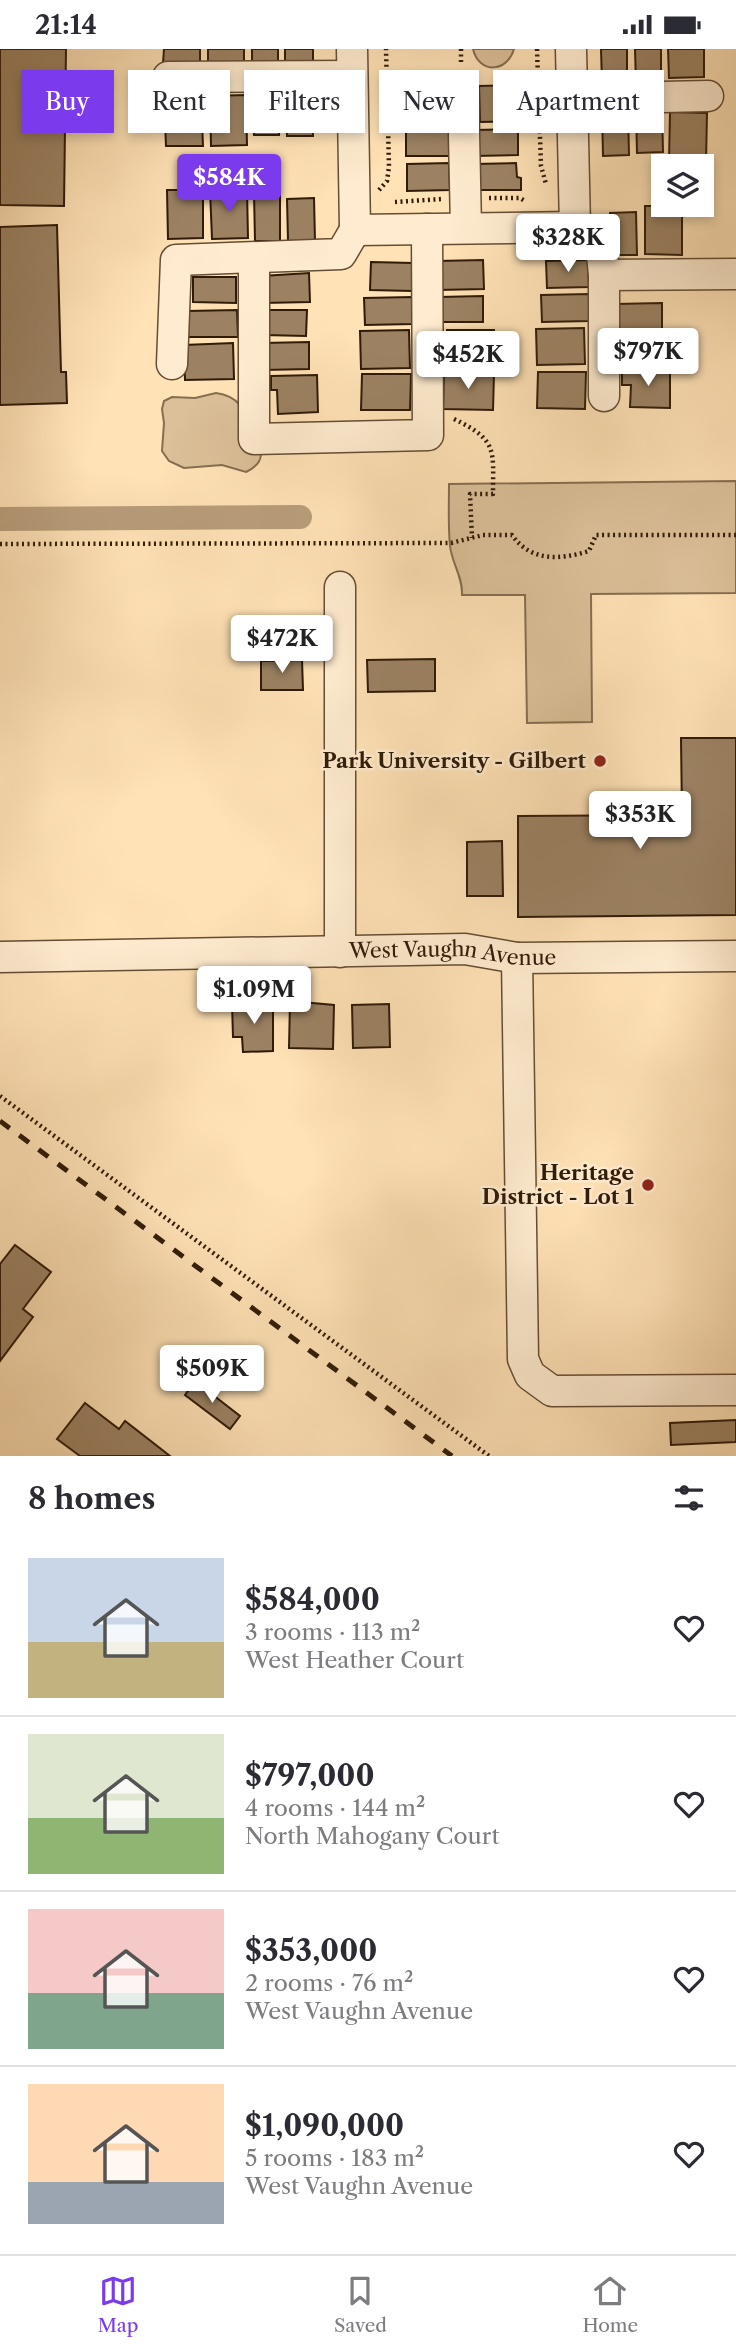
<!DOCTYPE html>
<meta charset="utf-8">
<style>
body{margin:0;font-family:"Libre Caslon Text",serif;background:#f7f7f7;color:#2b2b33;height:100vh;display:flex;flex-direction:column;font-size:26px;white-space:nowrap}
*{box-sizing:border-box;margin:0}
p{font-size:23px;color:#7c7c81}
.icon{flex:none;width:38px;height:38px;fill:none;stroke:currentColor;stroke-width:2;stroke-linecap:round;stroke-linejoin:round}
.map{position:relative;height:1407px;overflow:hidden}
.panel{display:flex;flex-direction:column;background:#fff;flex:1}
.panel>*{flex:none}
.hud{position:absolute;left:21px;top:21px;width:695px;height:63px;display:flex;gap:14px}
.controls{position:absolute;left:651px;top:105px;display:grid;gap:14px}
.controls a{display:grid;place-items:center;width:63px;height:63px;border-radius:0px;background:#fff;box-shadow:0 4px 10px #0003;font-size:35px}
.price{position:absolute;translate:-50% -60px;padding:0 16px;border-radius:7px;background:#fff;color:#222;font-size:23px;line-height:46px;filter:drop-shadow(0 2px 4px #0008)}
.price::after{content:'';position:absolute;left:50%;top:42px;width:21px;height:16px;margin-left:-10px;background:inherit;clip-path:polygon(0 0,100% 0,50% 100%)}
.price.active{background:#7c3aed;color:#fff}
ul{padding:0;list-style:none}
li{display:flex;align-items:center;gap:21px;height:175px;padding:0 28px}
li+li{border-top:2px solid #e1e1e2}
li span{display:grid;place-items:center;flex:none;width:196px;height:140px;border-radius:0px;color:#555}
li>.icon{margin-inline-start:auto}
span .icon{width:84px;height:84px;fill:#fffc;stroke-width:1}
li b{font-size:30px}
h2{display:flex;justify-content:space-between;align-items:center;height:84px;padding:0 28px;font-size:30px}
.pill{padding:0 24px;border-radius:0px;background:#fff;box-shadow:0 4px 10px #0003;font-size:24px;line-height:63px}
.pill.active{background:#7c3aed;color:#fff}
.status{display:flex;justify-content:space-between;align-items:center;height:49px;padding:0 35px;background:#fff;direction:ltr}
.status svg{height:19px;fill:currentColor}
.dock{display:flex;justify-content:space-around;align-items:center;height:98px;border-top:2px solid #e1e1e2;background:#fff;font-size:19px;color:#7c7c81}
.dock a{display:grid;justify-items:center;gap:4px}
.dock .active{color:#7c3aed}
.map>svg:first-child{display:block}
</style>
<div class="status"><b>21:14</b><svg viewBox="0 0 49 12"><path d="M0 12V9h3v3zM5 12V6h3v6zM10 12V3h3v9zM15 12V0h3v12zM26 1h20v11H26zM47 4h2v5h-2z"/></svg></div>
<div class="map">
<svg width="736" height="1407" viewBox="0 0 736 1407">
<rect width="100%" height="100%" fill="#ffe2b6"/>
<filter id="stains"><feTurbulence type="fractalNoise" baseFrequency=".00286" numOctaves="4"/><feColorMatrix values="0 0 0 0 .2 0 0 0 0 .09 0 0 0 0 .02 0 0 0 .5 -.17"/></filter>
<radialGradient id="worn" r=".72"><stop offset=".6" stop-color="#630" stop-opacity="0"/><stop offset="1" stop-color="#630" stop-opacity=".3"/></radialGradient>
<g fill="#dcc099" stroke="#866e51" stroke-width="2">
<path d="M473 0H514C507 24 479 25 473 0Z"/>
<path d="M216 344C224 345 234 349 240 356 245 361 247 370 250 377 259 396 271 411 246 423L222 416 184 419 169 412 162 402 164 374 162 360 164 352 172 348 195 349Z"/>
<path d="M736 432V544L591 545 592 673 527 674 525 546H462C463 528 452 515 450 497 448 477 449 456 449 435Z"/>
</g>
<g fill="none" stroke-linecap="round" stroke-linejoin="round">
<path stroke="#b99e7b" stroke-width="24" d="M0 470 300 468"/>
</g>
<g fill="#9c8263" stroke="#301b09" stroke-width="2">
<path d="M0 0H66L64 157 0 156Z"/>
<path d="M164 0H200V14H163Z"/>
<rect x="208" y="0" width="36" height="13"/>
<rect x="252" y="0" width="26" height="16"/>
<rect x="285" y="0" width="28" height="16"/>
<path d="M601 0H627V34H602Z"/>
<path d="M635 0H661V33L636 34Z"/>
<path d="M668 0H704V28L669 29Z"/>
<path d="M444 35 445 71 395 72 394 36Z"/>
<path d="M527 36 528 72 480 73 479 37Z"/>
<path d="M253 42H278L279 86H254Z"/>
<path d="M312 42 313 87H287L286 43Z"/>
<path d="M246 46 247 96 211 97 210 47Z"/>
<path d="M201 48 203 97H166L164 49Z"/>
<path d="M662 59 663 103 637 104 636 60Z"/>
<path d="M602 60H628L629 106 603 107Z"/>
<path d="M670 63 707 64 706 113 669 112Z"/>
<path d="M518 80V106L475 107V81Z"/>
<path d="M450 81V107H406V82Z"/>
<path d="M449 114 450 141 407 142V115Z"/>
<path d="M516 114 517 128 521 129V141H475V115Z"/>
<path d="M247 140 248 189 212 190 210 141Z"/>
<path d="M167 141H203V189L168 190Z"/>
<path d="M280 143V192H255L254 144Z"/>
<path d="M314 149 315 192H288L287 150Z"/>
<path d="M645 157H682V206L645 205Z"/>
<path d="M636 163 637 206H611L610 164Z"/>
<path d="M57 176 61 323H66L67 354 0 356V178Z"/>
<path d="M483 211 484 240 438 241 437 212Z"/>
<path d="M588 211 589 238 547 239 546 212Z"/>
<path d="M371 213 413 214 412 242 370 241Z"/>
<path d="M309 224 310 253 263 254 262 227Z"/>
<path d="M193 228H236V254L193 253Z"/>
<path d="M589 245 590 272 542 273 541 246Z"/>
<path d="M483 247V273H439V248Z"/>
<path d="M412 248 413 275 365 276 364 249Z"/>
<path d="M662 254V280L615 281V255Z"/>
<path d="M237 261 238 288H188L187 262Z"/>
<path d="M264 261H307L306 287 263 286Z"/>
<path d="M584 279 585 315 537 316 536 280Z"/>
<path d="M409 281 410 319 361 320 360 282Z"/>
<path d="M447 281H494V317H454V296H447Z"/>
<path d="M616 288 661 289 660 315 616 314Z"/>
<path d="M309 293V320L264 321 263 294Z"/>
<path d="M233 294 234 330 185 331 184 296Z"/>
<path d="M622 321 670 322V359L630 358 631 336H622Z"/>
<path d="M538 323H586L585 360 537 359Z"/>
<path d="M444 324 494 325 493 361 443 360Z"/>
<path d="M362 325H411L410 361H361Z"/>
<path d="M317 326 318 363 278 365 277 341H271V327Z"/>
<path d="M435 610V642L368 643 367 611Z"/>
<path d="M302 611 303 641H261V612Z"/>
<path d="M681 689H736V866L518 868V767L682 766Z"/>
<path d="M502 792 503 847H467V793Z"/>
<path d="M290 952 334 956 333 1000 289 999Z"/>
<path d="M232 954H273V1002L243 1003 242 988H233Z"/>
<path d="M389 955 390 998 353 999 352 956Z"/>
<path d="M15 1196 51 1223 23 1260 33 1268 0 1312V1215Z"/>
<path d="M195 1332 240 1367 230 1380 185 1346Z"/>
<path d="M85 1354 119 1380 125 1372 170 1407H80L57 1390Z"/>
<path d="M736 1371V1393L671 1396 670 1374Z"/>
</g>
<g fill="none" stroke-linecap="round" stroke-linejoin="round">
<g stroke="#644d34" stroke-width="33">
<g id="minor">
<path d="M352 0 355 181"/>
<path d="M571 0 575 178"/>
<path d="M168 28 352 27"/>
<path d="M463 39 466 179"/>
<path d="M572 50 708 47"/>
<path d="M355 181 575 178 602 205 604 226V347"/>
<path d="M254 209V390L428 386 427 180"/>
<path d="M604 226 736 225"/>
<path d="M172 315 176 211 341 205 355 181"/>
<path d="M340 538V903"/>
<path id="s1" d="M0 908 465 900 517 909 736 907"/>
<path d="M517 909 523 1310 530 1326 552 1342 736 1341"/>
</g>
</g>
<g stroke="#301b09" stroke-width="4.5" stroke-dasharray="2 3.5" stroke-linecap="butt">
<path d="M461 0V16"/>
<path d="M537 0 541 117 546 135"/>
<path d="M387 31 441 27"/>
<path d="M379 141 387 132 389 118 386 0"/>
<path d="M489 149H520L525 152"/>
<path d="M395 153 442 150"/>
<path d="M454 370C498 391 493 401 493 445H470L472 489"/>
<path d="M0 495 451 494 483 486H512C531 513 560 511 589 502L596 486H736"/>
<path d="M0 1047 489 1407"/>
</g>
<use href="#minor" stroke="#ffecd0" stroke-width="30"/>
<path stroke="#301b09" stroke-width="5" stroke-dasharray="12 12" stroke-linecap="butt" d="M0 1072 452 1407"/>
</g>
<g fill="#8f2418" stroke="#ffecd0" stroke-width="2.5">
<circle cx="600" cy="712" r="7"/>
<circle cx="648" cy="1136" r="7"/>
</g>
<g text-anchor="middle" stroke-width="5" stroke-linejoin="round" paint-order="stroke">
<g font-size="21" font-weight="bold" fill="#301b09" stroke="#ffecd0" text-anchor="end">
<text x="586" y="719">Park University - Gilbert</text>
<text x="634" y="1131">Heritage<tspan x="634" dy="24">District - Lot 1</tspan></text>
</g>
<g font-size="21" fill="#301b09" stroke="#ffecd0">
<text dy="7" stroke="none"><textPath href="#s1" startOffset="453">West Vaughn Avenue</textPath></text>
</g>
</g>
<rect width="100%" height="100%" filter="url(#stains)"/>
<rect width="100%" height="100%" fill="url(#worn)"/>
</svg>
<div class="controls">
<a><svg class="icon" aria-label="layers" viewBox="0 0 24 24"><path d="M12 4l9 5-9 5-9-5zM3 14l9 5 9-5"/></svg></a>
</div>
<b class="price active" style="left:229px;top:165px">$584K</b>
<b class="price" style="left:568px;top:225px">$328K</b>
<b class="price" style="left:648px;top:339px">$797K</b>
<b class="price" style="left:468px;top:342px">$452K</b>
<b class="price" style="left:282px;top:626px">$472K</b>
<b class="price" style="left:640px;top:802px">$353K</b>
<b class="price" style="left:254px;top:977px">$1.09M</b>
<b class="price" style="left:212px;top:1356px">$509K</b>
<div class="hud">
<a class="pill active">Buy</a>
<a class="pill">Rent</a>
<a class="pill">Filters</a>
<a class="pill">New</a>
<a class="pill">Apartment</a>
</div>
</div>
<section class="panel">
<h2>8 homes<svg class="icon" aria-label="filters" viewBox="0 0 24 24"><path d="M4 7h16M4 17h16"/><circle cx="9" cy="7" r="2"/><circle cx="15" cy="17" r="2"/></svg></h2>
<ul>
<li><span style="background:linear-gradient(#c9d6e8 60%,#c2b280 0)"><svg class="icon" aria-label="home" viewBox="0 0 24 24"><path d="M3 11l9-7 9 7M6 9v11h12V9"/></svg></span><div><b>$584,000</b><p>3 rooms · 113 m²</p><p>West Heather Court</p></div><svg class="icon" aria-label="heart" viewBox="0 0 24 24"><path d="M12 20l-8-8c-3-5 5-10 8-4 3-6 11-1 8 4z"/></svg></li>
<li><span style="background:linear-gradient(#dfe7d0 60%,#8fb573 0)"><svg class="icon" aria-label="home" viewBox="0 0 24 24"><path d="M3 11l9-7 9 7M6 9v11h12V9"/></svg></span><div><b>$797,000</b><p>4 rooms · 144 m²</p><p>North Mahogany Court</p></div><svg class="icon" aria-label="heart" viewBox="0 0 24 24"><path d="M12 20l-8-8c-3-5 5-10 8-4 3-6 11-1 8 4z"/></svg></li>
<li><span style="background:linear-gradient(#f6c9c9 60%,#7fa58c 0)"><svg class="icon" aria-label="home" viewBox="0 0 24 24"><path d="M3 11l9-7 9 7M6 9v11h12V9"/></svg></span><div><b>$353,000</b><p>2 rooms · 76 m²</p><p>West Vaughn Avenue</p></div><svg class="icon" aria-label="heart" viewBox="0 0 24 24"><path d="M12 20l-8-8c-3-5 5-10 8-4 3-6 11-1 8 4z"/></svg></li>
<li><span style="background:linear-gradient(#ffd9b3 70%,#9aa5b1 0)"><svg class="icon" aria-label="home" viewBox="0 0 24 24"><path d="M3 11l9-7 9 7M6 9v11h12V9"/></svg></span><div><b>$1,090,000</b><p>5 rooms · 183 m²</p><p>West Vaughn Avenue</p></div><svg class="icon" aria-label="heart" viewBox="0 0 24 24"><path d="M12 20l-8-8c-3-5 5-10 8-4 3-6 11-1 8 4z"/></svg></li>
</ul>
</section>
<nav class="dock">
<a class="active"><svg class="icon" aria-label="map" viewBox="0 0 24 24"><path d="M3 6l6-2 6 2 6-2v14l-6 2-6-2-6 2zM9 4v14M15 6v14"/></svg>Map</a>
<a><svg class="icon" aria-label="saved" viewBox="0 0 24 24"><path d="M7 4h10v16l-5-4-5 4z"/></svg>Saved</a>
<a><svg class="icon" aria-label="home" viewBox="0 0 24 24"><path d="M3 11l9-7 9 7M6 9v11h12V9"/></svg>Home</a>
</nav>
